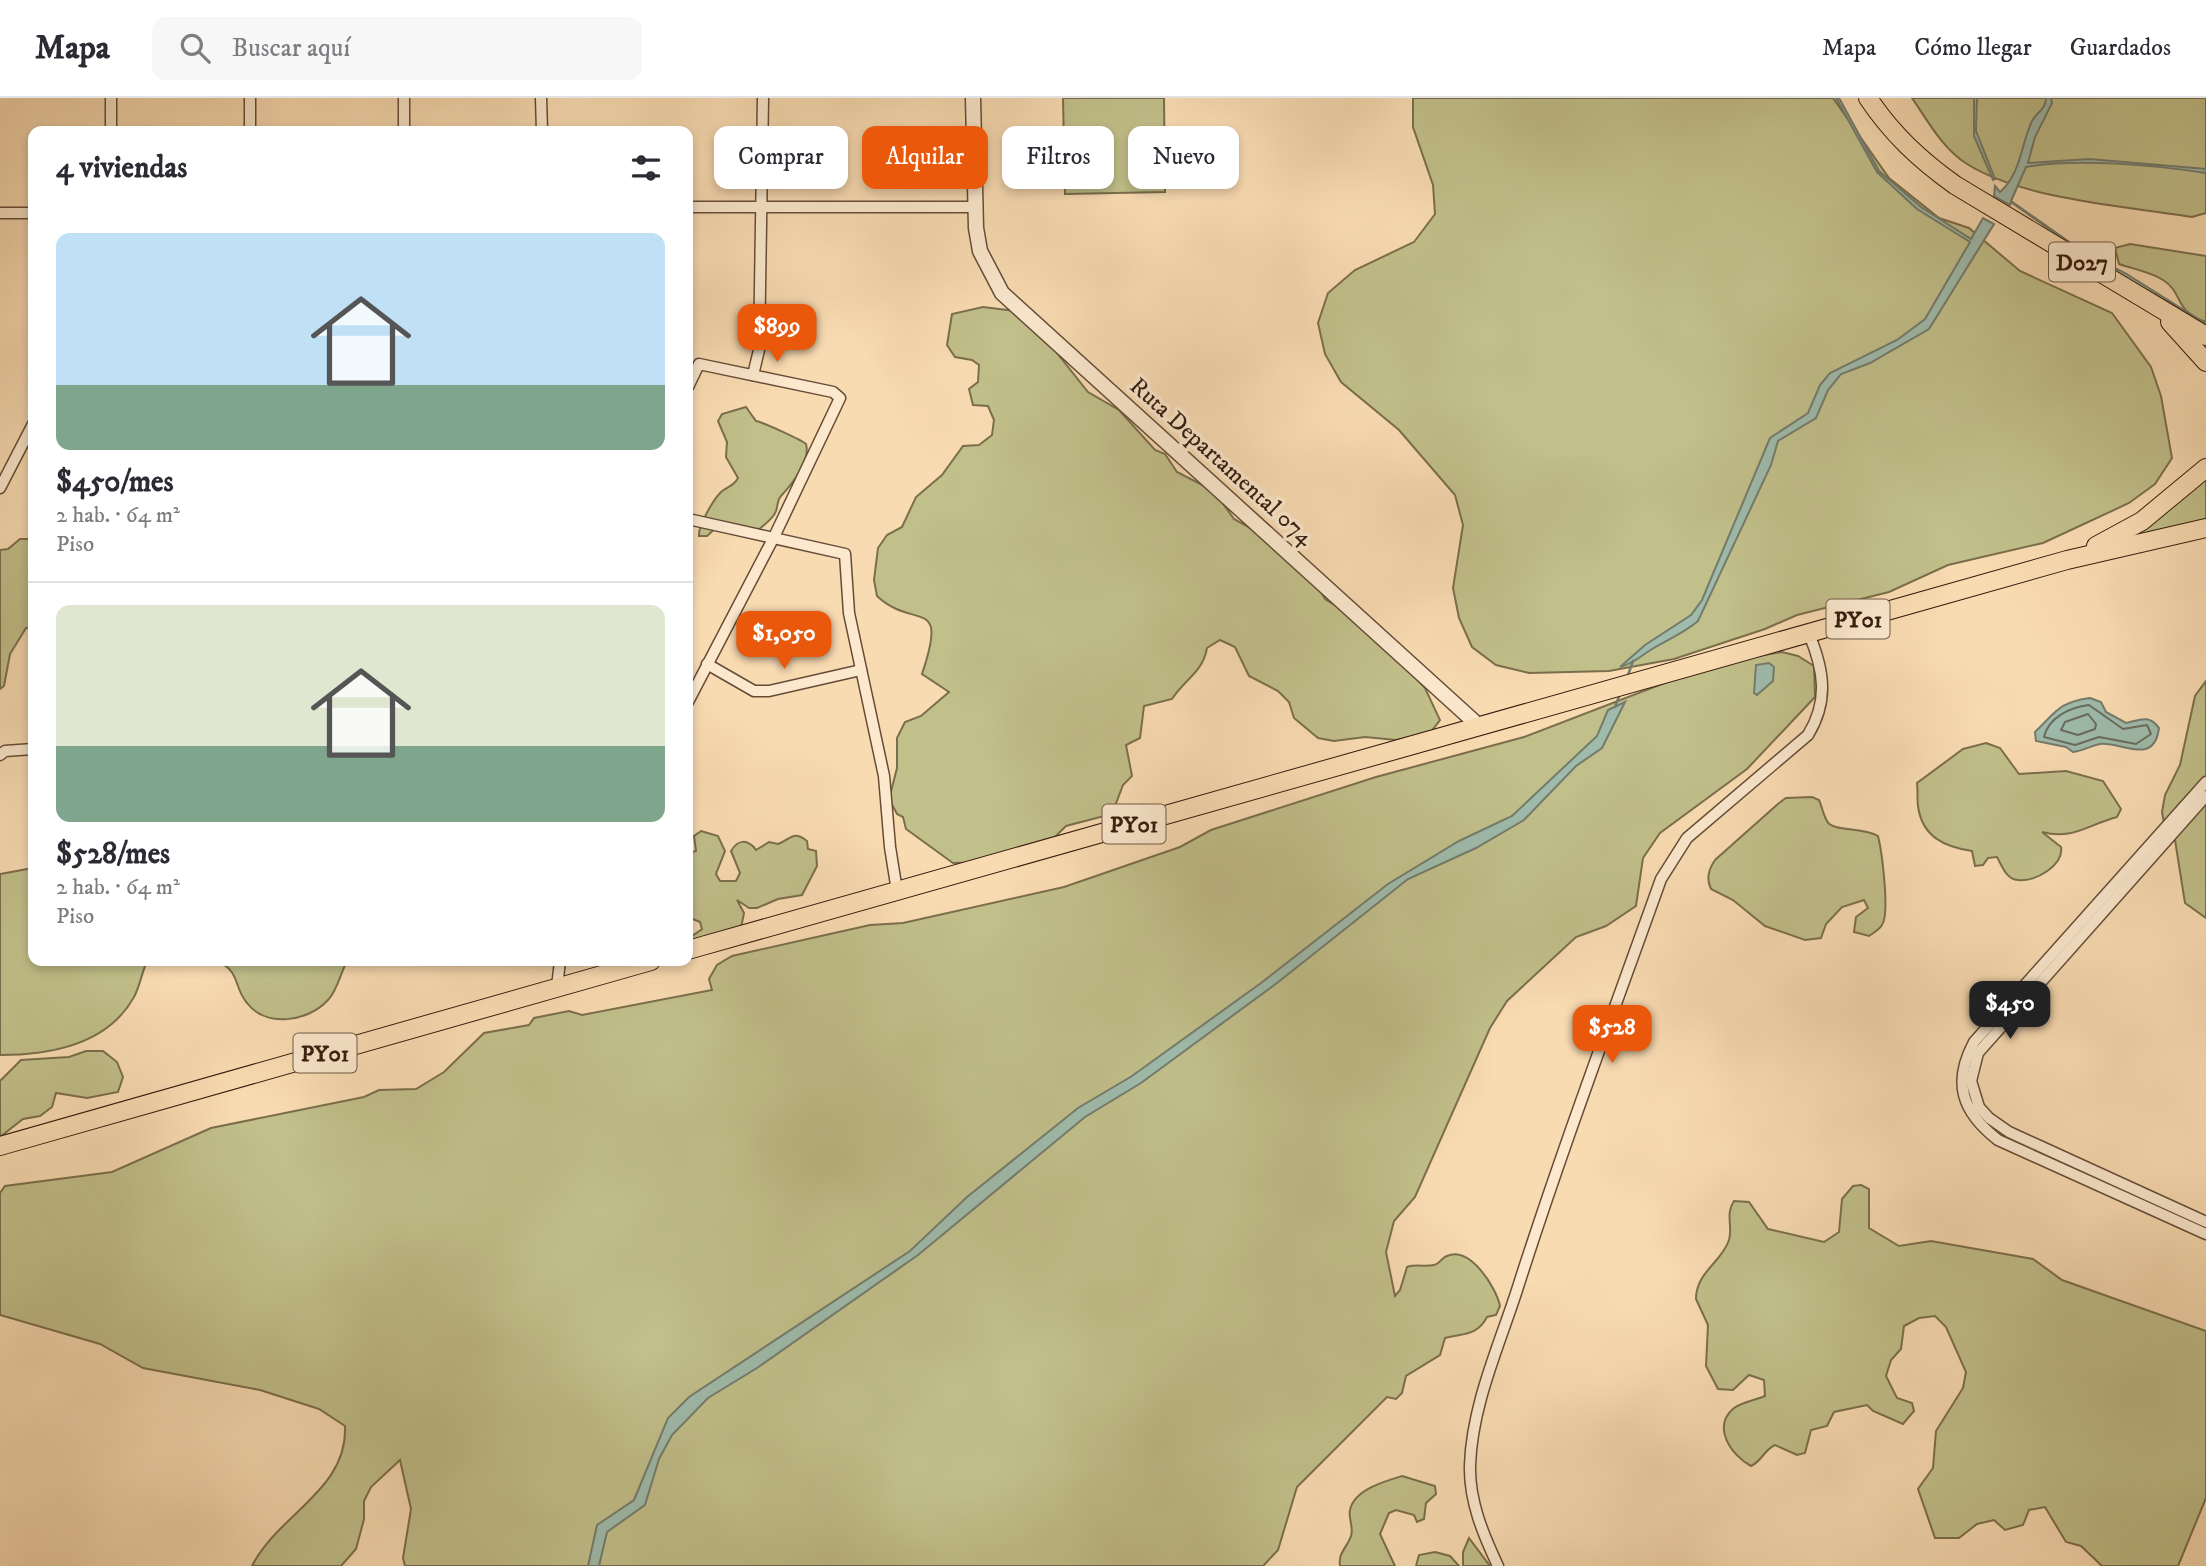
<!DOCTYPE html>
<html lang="es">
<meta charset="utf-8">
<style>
body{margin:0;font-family:"IM FELL DW Pica",serif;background:#f7f7f7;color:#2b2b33;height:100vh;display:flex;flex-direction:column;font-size:26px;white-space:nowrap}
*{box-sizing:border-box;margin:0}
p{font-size:23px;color:#7c7c81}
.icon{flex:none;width:38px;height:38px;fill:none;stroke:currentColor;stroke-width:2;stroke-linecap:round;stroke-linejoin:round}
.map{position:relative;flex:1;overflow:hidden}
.drawer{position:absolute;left:28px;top:28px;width:665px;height:840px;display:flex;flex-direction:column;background:#fff;border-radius:14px;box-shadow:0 4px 10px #0003}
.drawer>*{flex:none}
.banner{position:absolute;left:714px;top:28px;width:665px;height:63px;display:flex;gap:14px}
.price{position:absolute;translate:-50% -60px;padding:0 16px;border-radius:14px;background:#ea580c;color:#fff;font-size:23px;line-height:46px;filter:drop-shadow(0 2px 4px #0008)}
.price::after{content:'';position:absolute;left:50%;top:42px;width:21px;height:16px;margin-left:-10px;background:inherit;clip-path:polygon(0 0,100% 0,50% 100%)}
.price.selected{background:#222;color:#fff}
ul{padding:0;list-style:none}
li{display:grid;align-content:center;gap:14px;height:371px;padding:0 28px}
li+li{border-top:2px solid #e1e1e2}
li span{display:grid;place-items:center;height:217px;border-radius:14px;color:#555}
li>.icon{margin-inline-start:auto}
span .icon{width:126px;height:126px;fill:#fffc;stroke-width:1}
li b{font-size:30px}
h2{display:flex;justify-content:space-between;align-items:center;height:84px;padding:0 28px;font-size:30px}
.chip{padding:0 24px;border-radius:14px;background:#fff;box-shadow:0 4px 10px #0003;font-size:24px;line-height:63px}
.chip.selected{background:#ea580c;color:#fff}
header{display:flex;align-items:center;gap:42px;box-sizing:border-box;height:98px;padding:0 35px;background:#fff;border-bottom:2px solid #e1e1e2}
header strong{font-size:33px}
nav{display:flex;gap:38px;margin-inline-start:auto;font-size:24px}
.search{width:490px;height:63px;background:#f7f7f7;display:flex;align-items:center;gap:18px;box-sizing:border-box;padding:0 24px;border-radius:14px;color:#7c7c81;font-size:26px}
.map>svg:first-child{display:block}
</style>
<header>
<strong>Mapa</strong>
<div class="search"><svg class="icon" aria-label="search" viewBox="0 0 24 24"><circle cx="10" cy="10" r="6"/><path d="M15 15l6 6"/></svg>Buscar aquí</div>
<nav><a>Mapa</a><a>Cómo llegar</a><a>Guardados</a></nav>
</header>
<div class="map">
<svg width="2206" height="1468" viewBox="0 0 2206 1468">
<rect width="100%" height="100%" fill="#f9dbb2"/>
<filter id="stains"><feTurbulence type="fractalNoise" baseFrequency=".00286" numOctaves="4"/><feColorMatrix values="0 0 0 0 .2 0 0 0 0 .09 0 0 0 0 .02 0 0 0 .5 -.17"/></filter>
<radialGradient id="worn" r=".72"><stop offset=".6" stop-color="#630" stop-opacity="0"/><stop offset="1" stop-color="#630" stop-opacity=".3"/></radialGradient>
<g fill="#c1bf8a" stroke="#7b6e4c" stroke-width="2">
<path d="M1063 0H1164L1165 94 1065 96Z"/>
<path d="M1413 0H1833L1889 80 1939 120 1969 130 2020 173 2112 215 2151 269 2161 298 2172 360 2155 386 2129 405 2043 445 1948 467 1889 494 1797 517 1765 531 1674 561 1609 573 1529 575 1496 567 1472 549 1459 520 1453 490 1463 427 1455 397 1399 332 1341 284 1325 256 1318 225 1328 195 1355 172 1414 144 1435 116 1433 87 1413 29Z"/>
<path d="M1912 0H2206V115L2192 119C2125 108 2025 102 1967 66 1942 50 1928 23 1912 0Z"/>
<path d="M2130 146 2206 158V224C2173 213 2184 195 2163 182 2151 174 2133 171 2119 166L2115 150Z"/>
<path d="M983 209 1015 213 1042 228 1057 255 1088 294 1119 312 1155 352 1165 356 1177 374 1214 393 1234 421 1254 432 1316 485 1325 501 1368 527 1425 590 1440 622 1430 635 1396 642 1365 639 1334 643 1318 640 1294 620 1289 604 1278 593 1249 578 1235 549 1220 542 1207 550C1203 574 1185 581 1172 601L1144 608 1140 640 1126 647 1132 678 1123 687 1112 716 1066 728 1055 739 1022 750 1003 764 953 765 906 731 903 719 897 716 889 701 897 670V640L905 624 921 618 949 594 922 576C949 496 914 533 877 498L874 482 878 450 887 437 902 429 916 399 942 377 963 348 979 347 992 337 994 322 988 308 973 307 969 291 978 284 979 267 972 262 955 259 947 247 952 216Z"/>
<path d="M746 309 756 323C762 324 802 342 806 346 811 364 792 386 781 398 777 402 778 408 776 413 773 422 763 427 757 433L719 427 707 438H699C698 427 714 401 721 394 728 388 734 388 738 380L726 359 727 344 718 323 722 316Z"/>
<path d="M2206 377V423L2134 438 2135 435Z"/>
<path d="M20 441H33V529L26 530 10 556 4 588 0 591V452L8 451Z"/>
<path d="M1782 554 1798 558 1814 568 1815 599 1747 671 1660 735 1643 760 1636 808 1606 828 1576 839 1507 903 1490 930 1415 1099 1394 1123 1386 1154 1395 1198 1400 1192 1407 1169C1416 1166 1425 1169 1434 1167 1440 1166 1442 1159 1447 1158 1470 1148 1496 1189 1500 1208L1496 1217 1487 1219C1477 1238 1464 1235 1445 1240L1440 1257 1406 1278 1402 1295 1396 1301 1387 1299 1297 1389 1278 1452 1263 1468H405L403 1460 411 1411 400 1362 371 1389 364 1403V1421L356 1451 341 1468H252C278 1416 348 1392 345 1328L319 1311 260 1292 143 1270 100 1246 0 1217V1095L5 1088 112 1074 211 1030 364 999 379 992 416 991 444 974 484 935 529 927 534 920 569 913 582 917 712 892 709 881 717 867 732 858 870 827 903 825 1064 789 1180 749 1211 732 1376 679 1524 639 1714 566Z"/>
<path d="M2206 583V820L2185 805 2175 742 2165 730 2162 714 2165 697 2180 667 2195 598Z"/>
<path d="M1986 645 2000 650 2019 676 2066 673 2103 683 2121 711 2117 719C2087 727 2073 742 2042 734L2061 749C2064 767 2036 784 2018 782 2006 781 2002 768 1997 759L1988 760 1983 767 1975 768 1972 753C1945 749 1922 739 1918 708 1917 700 1918 693 1917 685L1963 651Z"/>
<path d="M1812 699 1819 702C1822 709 1823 716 1827 723 1832 734 1863 729 1878 738 1882 754 1890 816 1882 827 1879 832 1873 835 1869 838L1854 834 1856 819 1868 810 1864 802 1842 809 1826 826 1821 840 1805 842 1765 828 1733 802 1711 791C1706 781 1708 772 1715 762L1779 705 1786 700Z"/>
<path d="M701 733 718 738 725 753 716 776 720 783H736L740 775 731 753C738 741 748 741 756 752L769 744 778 746C791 741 793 732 807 743L808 751 816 753 817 768 802 797 778 801 757 810H749L737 802 744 815 741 830 690 848 688 841 702 831 700 824 688 819V755L696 753 694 738Z"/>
<path d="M33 770V863H147C142 874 140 888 134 899 108 946 50 957 0 957V776Z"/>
<path d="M218 863H347C341 874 337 893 328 902 308 924 266 930 247 905 233 888 241 875 218 863Z"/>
<path d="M86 953H103L117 964 123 979 118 994 87 1000 56 995 52 1009 40 1018 23 1021 0 1039V983L21 962 69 959Z"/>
<path d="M1861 1087 1869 1091V1130L1899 1148 1931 1143 2033 1161 2062 1182 2206 1233V1400L2178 1468H2102L2081 1448 2066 1444 2045 1409 2029 1412 2023 1427 2005 1432 1994 1422 1977 1426 1959 1440H1935L1918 1391 1933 1370 1936 1333 1963 1290 1966 1274 1946 1229 1935 1218 1919 1220 1904 1228 1901 1251 1891 1262 1886 1278 1897 1300 1912 1305 1914 1313 1903 1326 1873 1313 1867 1307 1834 1314 1827 1328 1811 1332 1805 1355 1797 1357 1775 1347C1764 1352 1762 1363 1751 1368 1732 1358 1711 1329 1734 1310 1742 1304 1756 1302 1765 1298L1764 1282 1749 1277 1733 1292 1718 1291 1706 1268 1708 1227 1696 1201C1696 1174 1722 1164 1729 1142 1733 1128 1725 1116 1734 1103L1749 1104 1768 1131 1824 1144 1839 1134 1842 1101 1853 1088Z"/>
<path d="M1402 1378 1435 1388 1436 1396 1426 1405 1424 1421 1417 1424 1414 1417 1396 1412 1389 1415 1380 1436 1395 1468H1340C1338 1454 1347 1450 1351 1438 1354 1430 1348 1420 1350 1412 1354 1392 1385 1383 1402 1378Z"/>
<path d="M1469 1440 1490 1468H1463V1454Z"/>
<path d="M1435 1454 1450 1458 1459 1468H1416L1419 1457Z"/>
</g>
<g fill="#9ebbab" stroke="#747b6c" stroke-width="2">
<path d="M1836 0H1839L1879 73 1921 109 1971 141 1983 120 1994 126 1929 231 1870 265 1841 276 1828 292 1816 320 1778 343 1771 367 1698 523C1683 536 1666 542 1649 553 1638 560 1634 565 1620 569L1645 547 1691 517 1702 502 1770 340 1808 315 1820 287 1830 275 1897 242 1925 221 1970 144 1917 111 1877 74Z"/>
<path d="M1974 0H1977L1976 33 1995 81 1993 82 1974 38Z"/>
<path d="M2046 0H2051L2052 5 2035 39 2028 65 2089 61 2206 71V75C2154 67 2076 60 2026 69L2011 103 2085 155 2125 175 2206 226 2085 157 2011 104 2010 107 1994 98 1995 88 2000 94C2021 76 2021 46 2032 23 2037 14 2046 11 2046 0Z"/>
<path d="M1769 565 1774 569 1773 583 1757 597 1754 595 1756 567Z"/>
<path d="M2090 600 2101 604 2106 614 2126 625C2140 622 2149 616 2159 630 2154 669 2121 643 2100 646 2091 648 2082 653 2073 654L2066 649 2036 643 2035 634C2056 614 2059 604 2090 600Z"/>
<path d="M1625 604 1602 650 1576 668 1524 722 1476 750 1408 781 1277 885 1141 985 1085 1019 918 1157 757 1270 708 1300 672 1337 659 1361 645 1407 607 1434 599 1468H588L597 1427 634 1402 668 1320 689 1299 910 1153 967 1099 1078 1010 1132 978 1261 885 1388 786 1459 743 1512 718 1597 638 1608 612Z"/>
</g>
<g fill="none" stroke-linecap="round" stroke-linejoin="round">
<g stroke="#6a6c5c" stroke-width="2">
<path d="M2089 607 2123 631 2147 627 2151 636 2136 646 2099 639 2075 647 2044 639C2048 620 2070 609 2089 607Z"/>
<path d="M2088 616 2096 626 2095 631 2078 637 2061 632 2065 624Z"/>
</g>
<g stroke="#747b6c" stroke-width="2.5">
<path d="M1627 580 1633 563"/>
<path d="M1615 609 1620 596"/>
</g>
<g stroke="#664c37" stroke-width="13">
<g id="minor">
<path d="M111 0V33"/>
<path d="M250 0V33"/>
<path d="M404 0V33"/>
<path d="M541 0 542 33"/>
<path d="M688 109H975"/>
<path d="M0 115H33"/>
<path d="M753 277 759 252 763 0"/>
<path d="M688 289 699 266 833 294 840 300 774 439 688 604"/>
<path d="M0 390 33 326"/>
<path d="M688 421 845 456 849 515 884 678 890 749 897 793"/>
<path d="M707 566 754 593H769L861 572"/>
<path d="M0 657 5 653 33 651"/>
<path d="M2206 684 1974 944C1952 985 1962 1014 1998 1042L2206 1136"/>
<path d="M2206 698 1978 955 1971 983 1979 1009 1989 1020 2009 1034 2206 1124"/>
<path d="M557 889 560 863"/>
<path d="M1498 1468C1483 1436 1469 1403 1470 1367 1472 1307 1499 1248 1517 1192 1561 1054 1612 918 1661 781L1687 740 1808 637C1829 603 1824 572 1809 536"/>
</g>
</g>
<g stroke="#664c37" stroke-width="17">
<path id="tertiary" d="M973 0 976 130 980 153 1002 195 1479 628"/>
</g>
<g stroke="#351c0e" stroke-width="20">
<g id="primary">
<path d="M1868 0C1892 36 1920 62 1955 87L2206 238"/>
<path d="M2170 224 2206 264"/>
</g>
</g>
<g stroke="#351c0e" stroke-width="20">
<g id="trunk">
<path d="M2096 448 2142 423 2206 370"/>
<path d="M688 852 2067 462 2206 430"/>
<path d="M0 1048 651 863"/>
</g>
</g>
<use href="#minor" stroke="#fbe8cd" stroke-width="10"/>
<use href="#tertiary" stroke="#fbe8cd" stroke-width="14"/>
<use href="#primary" stroke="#f9dbb2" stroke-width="18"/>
<use href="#trunk" stroke="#f9dbb2" stroke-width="18"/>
</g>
<g text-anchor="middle" stroke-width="7" stroke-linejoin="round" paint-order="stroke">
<g fill="#fbe8cd" stroke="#705947" stroke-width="2">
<rect x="2049" y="144.5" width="66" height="39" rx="5"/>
<rect x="1826.5" y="501.5" width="63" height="39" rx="5"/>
<rect x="1102.5" y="706.5" width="63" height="39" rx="5"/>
<rect x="293.5" y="935.5" width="63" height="39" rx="5"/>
</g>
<g font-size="23" font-weight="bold" fill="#351c0e">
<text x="2082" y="172">D027</text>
<text x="1858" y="529">PY01</text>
<text x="1134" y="734">PY01</text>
<text x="325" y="963">PY01</text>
</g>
<g font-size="24" fill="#351c0e" stroke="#fbe8cd">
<text transform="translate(1222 363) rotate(42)" y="8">Ruta Departamental 074</text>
</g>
</g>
<rect width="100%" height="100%" filter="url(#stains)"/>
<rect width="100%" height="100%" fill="url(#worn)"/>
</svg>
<b class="price" style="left:777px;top:266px">$899</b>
<b class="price" style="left:784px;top:573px">$1,050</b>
<b class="price selected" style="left:2010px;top:943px">$450</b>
<b class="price" style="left:1612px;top:967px">$528</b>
<div class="banner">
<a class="chip">Comprar</a>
<a class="chip selected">Alquilar</a>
<a class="chip">Filtros</a>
<a class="chip">Nuevo</a>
</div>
<section class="drawer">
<h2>4 viviendas<svg class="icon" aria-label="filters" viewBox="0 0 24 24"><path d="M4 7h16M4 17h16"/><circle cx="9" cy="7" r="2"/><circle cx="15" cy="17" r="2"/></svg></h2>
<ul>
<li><span style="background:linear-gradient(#bfe0f5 70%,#7fa58c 0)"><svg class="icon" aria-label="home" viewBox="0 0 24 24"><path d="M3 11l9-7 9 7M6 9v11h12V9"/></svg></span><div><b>$450/mes</b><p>2 hab. · 64 m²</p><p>Piso</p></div></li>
<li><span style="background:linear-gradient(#dfe7d0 65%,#7fa58c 0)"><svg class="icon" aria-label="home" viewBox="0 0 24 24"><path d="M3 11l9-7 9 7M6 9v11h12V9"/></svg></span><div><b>$528/mes</b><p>2 hab. · 64 m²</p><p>Piso</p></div></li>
</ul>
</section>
</div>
